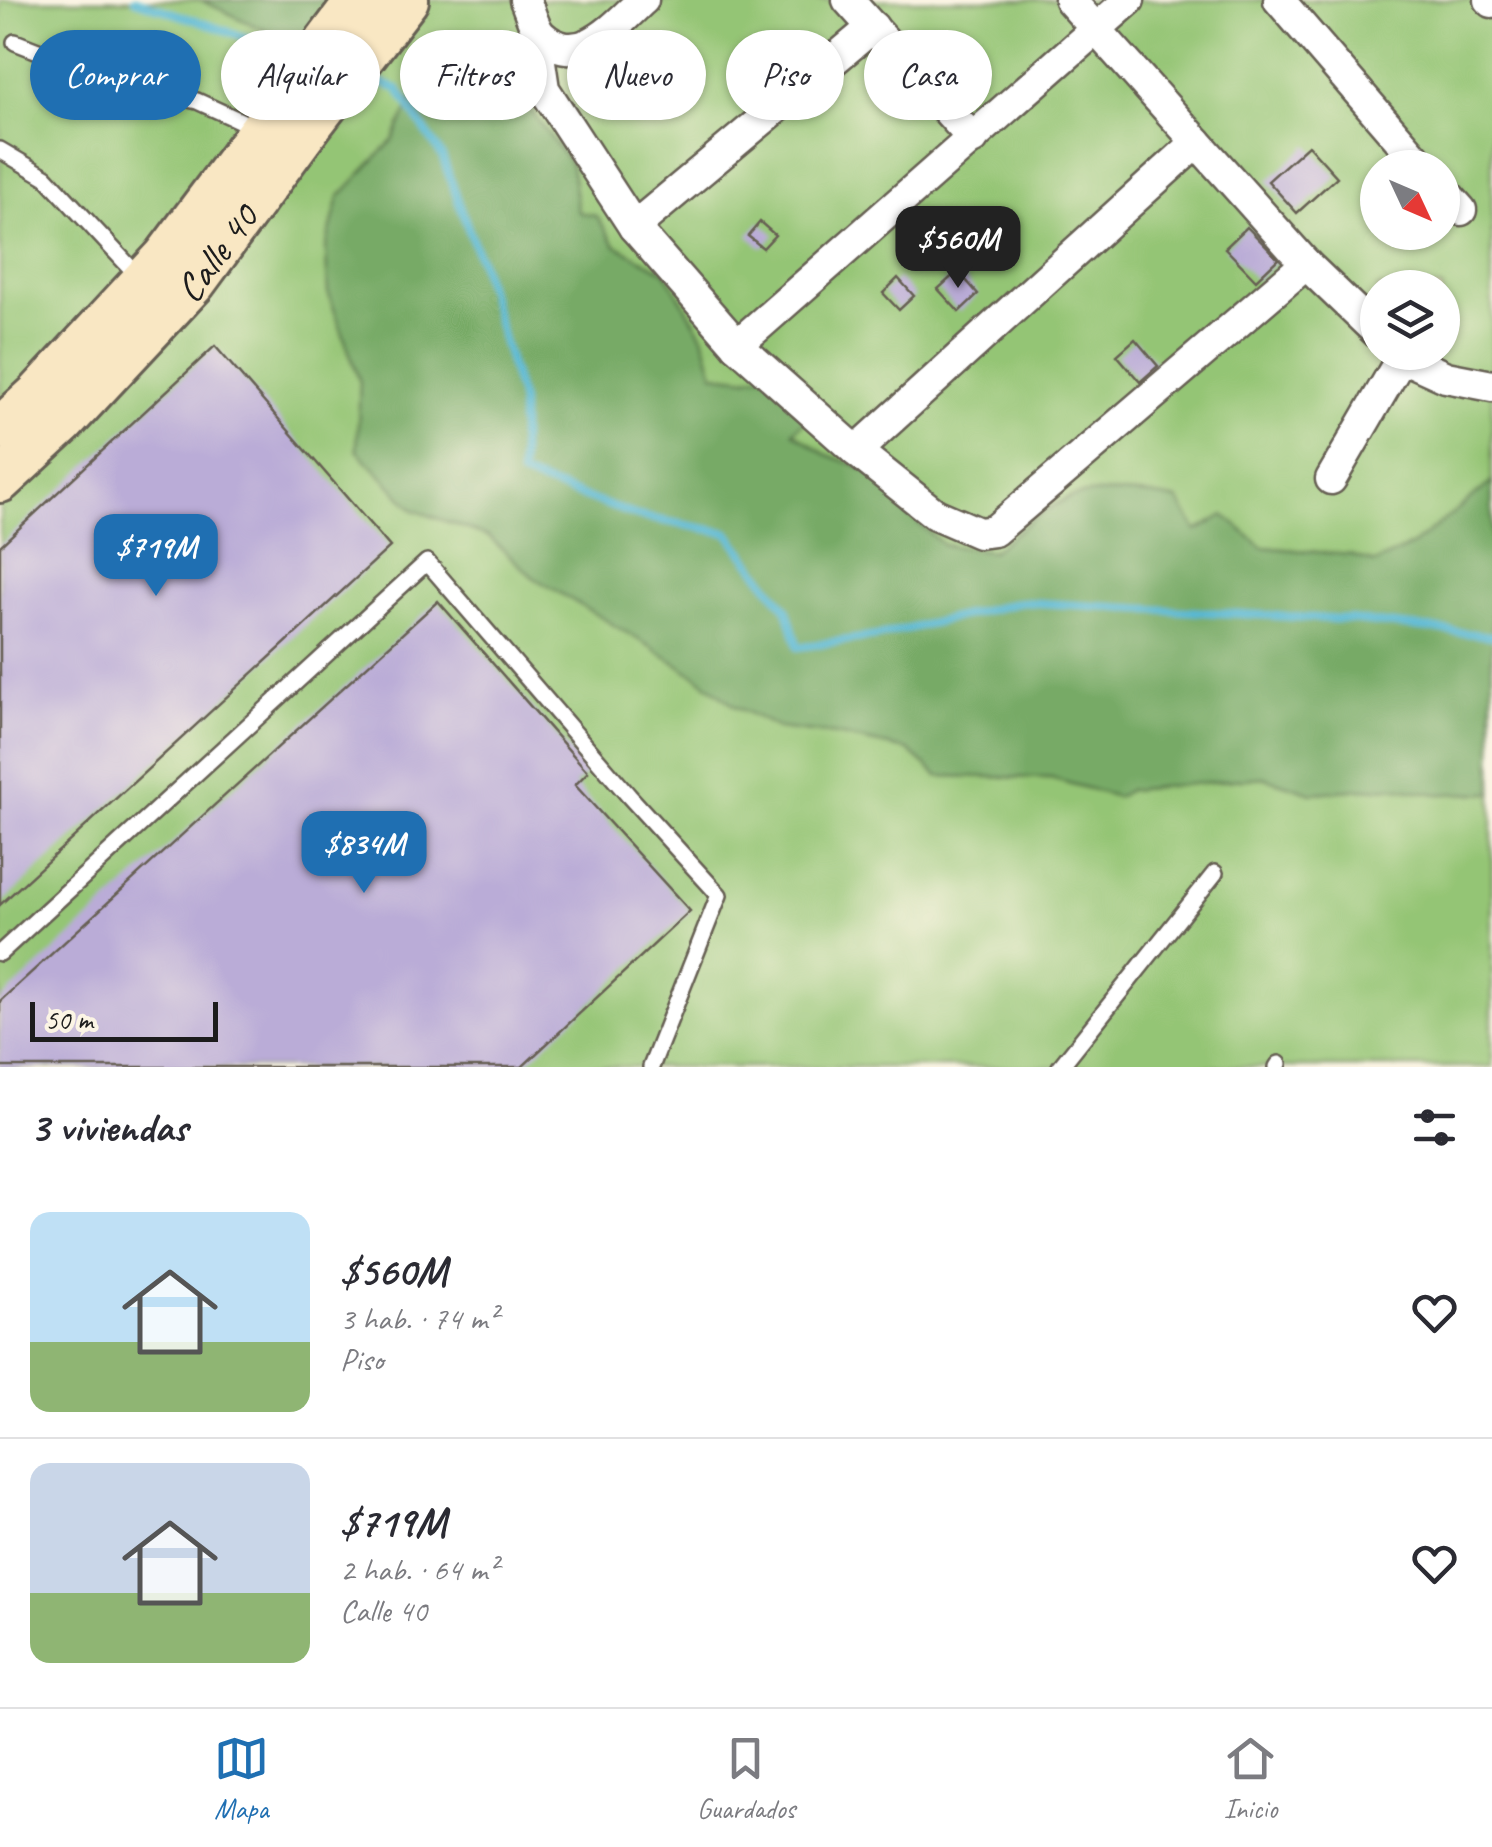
<!DOCTYPE html>
<html lang="es">
<meta charset="utf-8">
<style>
body{margin:0;font-family:Caveat,sans-serif;background:#f2f2f3;color:#2b2b33;height:100vh;display:flex;flex-direction:column;font-size:38px;white-space:nowrap}
*{box-sizing:border-box;margin:0}
p{font-size:32px;color:#7c7c81}
.icon{flex:none;width:55px;height:55px;fill:none;stroke:currentColor;stroke-width:2;stroke-linecap:round;stroke-linejoin:round}
.map{position:relative;height:1067px;overflow:hidden}
.side{display:flex;flex-direction:column;background:#fff;flex:1}
.side>*{flex:none}
.top-card{position:absolute;left:30px;top:30px;width:1432px;height:90px;display:flex;gap:20px}
.needle{width:65px;rotate:134deg}
.buttons{position:absolute;left:1360px;top:150px;display:grid;gap:20px}
.buttons a{display:grid;place-items:center;width:100px;height:100px;border-radius:50%;background:#fff;box-shadow:0 2px 8px #0004;font-size:50px}
.scale{position:absolute;left:30px;bottom:25px;width:188px;box-sizing:border-box;padding-left:10px;border:5px solid #1c1c1c;border-top:0;font-size:28px;line-height:35px;white-space:nowrap;color:#1c1c1c;-webkit-text-stroke:8px #fcf5e5;paint-order:stroke}
.price{position:absolute;translate:-50% -85px;padding:0 22px;border-radius:20px;background:#1f6fb2;color:#fff;font-size:32px;line-height:65px;filter:drop-shadow(0 2px 5px #0008)}
.price::after{content:'';position:absolute;left:50%;top:60px;width:30px;height:22px;margin-left:-15px;background:inherit;clip-path:polygon(0 0,100% 0,50% 100%)}
.price.on{background:#222;color:#fff}
ul{padding:0;list-style:none}
li{display:flex;align-items:center;gap:30px;height:250px;padding:0 30px}
li+li{border-top:2px solid #e1e1e2}
li span{display:grid;place-items:center;flex:none;width:280px;height:200px;border-radius:20px;color:#555}
li>.icon{margin-inline-start:auto}
span .icon{width:120px;height:120px;fill:#fffc;stroke-width:1}
li b{font-size:42px}
h2{display:flex;justify-content:space-between;align-items:center;height:120px;padding:0 30px;font-size:42px}
.chip{padding:0 35px;border-radius:45px;background:#fff;box-shadow:0 2px 8px #0004;font-size:35px;line-height:90px}
.chip.on{background:#1f6fb2;color:#fff}
.dock{display:flex;justify-content:space-around;align-items:center;height:140px;border-top:2px solid #e1e1e2;background:#fff;font-size:28px;color:#7c7c81}
.dock a{display:grid;justify-items:center;gap:5px}
.dock .on{color:#1f6fb2}
.map>svg:first-child{display:block}
</style>
<div class="map">
<svg width="1492" height="1067" viewBox="0 0 1492 1067">
<rect width="100%" height="100%" fill="#fcf5e5"/>
<filter id="ink" filterUnits="userSpaceOnUse"><feTurbulence type="fractalNoise" baseFrequency=".01" numOctaves="2"/><feDisplacementMap in="SourceGraphic" scale="20" xChannelSelector="R" yChannelSelector="G"/><feConvolveMatrix kernelMatrix="1 2 1 2 8 2 1 2 1" color-interpolation-filters="sRGB"/></filter>
<filter id="wash" filterUnits="userSpaceOnUse"><feTurbulence type="fractalNoise" baseFrequency=".0048" numOctaves="4" result="noise"/><feDisplacementMap in="SourceGraphic" scale="40" xChannelSelector="R" yChannelSelector="G"/><feGaussianBlur stdDeviation="2.25" result="paint"/><feColorMatrix in="noise" values="0 0 0 0 0 0 0 0 0 0 0 0 0 0 0 0 0 1.4 0 .05"/><feComposite in="paint" operator="in"/></filter>
<g filter="url(#wash)">
<rect width="100%" height="100%" fill="#f0dcba"/>
<path fill="#94c575" stroke="#587048" stroke-width="2.5" fill-rule="evenodd" d="M0 0H201L308 50 347 0H1492V482L1413 545 1375 563 1350 555 1262 547 1224 516 1197 532 1178 500C1134 490 1084 489 1044 513 1026 524 1009 538 992 551L943 545 908 514 876 473 824 454 793 431 782 370 748 378 714 374 703 336 665 272 615 245 597 216 578 212 571 164 414 96 394 139 339 197 326 248 328 292 360 382 357 450 414 510 488 536 533 577 651 647 699 678 735 706 778 728 837 735 908 750 938 776 1051 778 1117 797 1129 790 1263 777 1312 793 1391 787 1438 794 1492 793V1067H0ZM1378 168H1442V232H1378ZM1378 288H1442V352H1378Z"/>
<g fill="#7a6" stroke="#4a6341" stroke-width="2.5">
<path d="M201 0H347L308 51Z"/>
<path d="M462 37 505 75 571 165 578 212 597 216 615 245 665 272 703 336 714 374 748 378 782 370 808 418 793 432 825 454 876 473 908 514 943 545 992 551C1016 533 1042 509 1069 498 1094 489 1152 494 1178 500L1197 531 1224 515 1262 547 1350 555 1375 563 1413 545 1492 482V793L1438 794 1391 787 1312 793 1263 777 1129 790 1117 797 1051 778 938 776 908 750 837 735 779 728 735 706 699 678 651 647 533 577 488 536 414 510 357 450 360 382 328 292 326 248 339 197 394 139 414 96Z"/>
</g>
<g fill="none" stroke-linecap="round" stroke-linejoin="round">
<g stroke="#55b7d4" stroke-width="8">
<path d="M135 0 298 55"/>
<path d="M364 77 398 89 442 156 480 261 521 401V475L638 516 728 533 787 610 798 647 877 636 1021 602 1350 620 1492 636"/>
</g>
</g>
<g id="blocks">
<g fill="#baacd7">
<path d="M1308 145 1337 177 1297 213 1268 181Z"/>
<path d="M760 222 775 235 763 248 748 236Z"/>
<path d="M1247 227 1278 259 1256 280 1225 248Z"/>
<path d="M958 271 978 294 959 312 938 289Z"/>
<path d="M898 278 914 296 899 310 883 293Z"/>
<path d="M1135 339 1158 366 1140 382 1117 355Z"/>
<path d="M215 346 390 547 0 905V546Z"/>
<path d="M438 601 588 772 575 785 690 911 522 1067H0V1001Z"/>
</g>
</g>
</g>
<g filter="url(#ink)">
<use href="#blocks" fill-opacity="0" stroke="#665f53" stroke-width="2.5"/>
<g fill="none" stroke-linecap="round" stroke-linejoin="round">
<g stroke="#665f53" stroke-width="20">
<g id="lane">
<path d="M15 42 120 83 197 101 256 128"/>
<path d="M0 150 46 177 140 278"/>
<path d="M0 953 427 562 629 796 719 895 651 1067"/>
<path d="M1060 1067 1215 873"/>
<path d="M1277 1067 1279 1064"/>
</g>
</g>
<g stroke="#665f53" stroke-width="35">
<g id="street">
<path d="M525 0C530 11 534 29 542 36 580 70 616 24 643 0"/>
<path d="M848 0 973 139"/>
<path d="M1070 0 1306 264 1378 333"/>
<path d="M1279 0 1424 168"/>
<path d="M1490 0 1492 2"/>
<path d="M540 35V62L544 89 634 227 737 345 856 451 935 514 979 533 994 531 1306 264"/>
<path d="M1442 189 1461 210"/>
<path d="M634 227 873 27"/>
<path d="M737 345 1129 0"/>
<path d="M1397 352 1402 357 1446 377 1492 386"/>
<path d="M856 451 1197 142"/>
<path d="M1331 479 1402 357"/>
</g>
</g>
<g stroke="#665f53" stroke-width="48">
<g id="secondary">
<path d="M0 429 37 395 165 257 358 0"/>
<path id="s1" d="M0 481 64 422 194 283 309 127 407 0"/>
</g>
</g>
<use href="#lane" stroke="#fff" stroke-width="15"/>
<use href="#street" stroke="#fff" stroke-width="30"/>
<use href="#secondary" stroke="#f9e7c3" stroke-width="42"/>
</g>
</g>
<g text-anchor="middle" stroke-width="9" stroke-linejoin="round" paint-order="stroke">
<g font-size="40" fill="#1c1c1c" stroke="#fcf5e5">
<text dy="14" stroke="none"><textPath href="#s1" startOffset="315">Calle 40</textPath></text>
</g>
</g>
</svg>
<div class="buttons">
<a><svg class="needle" viewBox="-14 -14 28 28"><path d="M0-13l5 13h-10z" fill="#e53935"/><path d="M0 13l5-13h-10z" fill="#7c7c81"/></svg></a>
<a><svg class="icon" aria-label="layers" viewBox="0 0 24 24"><path d="M12 4l9 5-9 5-9-5zM3 14l9 5 9-5"/></svg></a>
</div>
<div class="scale">50 m</div>
<b class="price on" style="left:958px;top:291px">$560M</b>
<b class="price" style="left:156px;top:599px">$719M</b>
<b class="price" style="left:364px;top:896px">$834M</b>
<div class="top-card">
<a class="chip on">Comprar</a>
<a class="chip">Alquilar</a>
<a class="chip">Filtros</a>
<a class="chip">Nuevo</a>
<a class="chip">Piso</a>
<a class="chip">Casa</a>
</div>
</div>
<section class="side">
<h2>3 viviendas<svg class="icon" aria-label="filters" viewBox="0 0 24 24"><path d="M4 7h16M4 17h16"/><circle cx="9" cy="7" r="2"/><circle cx="15" cy="17" r="2"/></svg></h2>
<ul>
<li><span style="background:linear-gradient(#bfe0f5 65%,#8fb573 0)"><svg class="icon" aria-label="home" viewBox="0 0 24 24"><path d="M3 11l9-7 9 7M6 9v11h12V9"/></svg></span><div><b>$560M</b><p>3 hab. · 74 m²</p><p>Piso</p></div><svg class="icon" aria-label="heart" viewBox="0 0 24 24"><path d="M12 20l-8-8c-3-5 5-10 8-4 3-6 11-1 8 4z"/></svg></li>
<li><span style="background:linear-gradient(#c9d6e8 65%,#8fb573 0)"><svg class="icon" aria-label="home" viewBox="0 0 24 24"><path d="M3 11l9-7 9 7M6 9v11h12V9"/></svg></span><div><b>$719M</b><p>2 hab. · 64 m²</p><p>Calle 40</p></div><svg class="icon" aria-label="heart" viewBox="0 0 24 24"><path d="M12 20l-8-8c-3-5 5-10 8-4 3-6 11-1 8 4z"/></svg></li>
</ul>
</section>
<nav class="dock">
<a class="on"><svg class="icon" aria-label="map" viewBox="0 0 24 24"><path d="M3 6l6-2 6 2 6-2v14l-6 2-6-2-6 2zM9 4v14M15 6v14"/></svg>Mapa</a>
<a><svg class="icon" aria-label="saved" viewBox="0 0 24 24"><path d="M7 4h10v16l-5-4-5 4z"/></svg>Guardados</a>
<a><svg class="icon" aria-label="home" viewBox="0 0 24 24"><path d="M3 11l9-7 9 7M6 9v11h12V9"/></svg>Inicio</a>
</nav>
